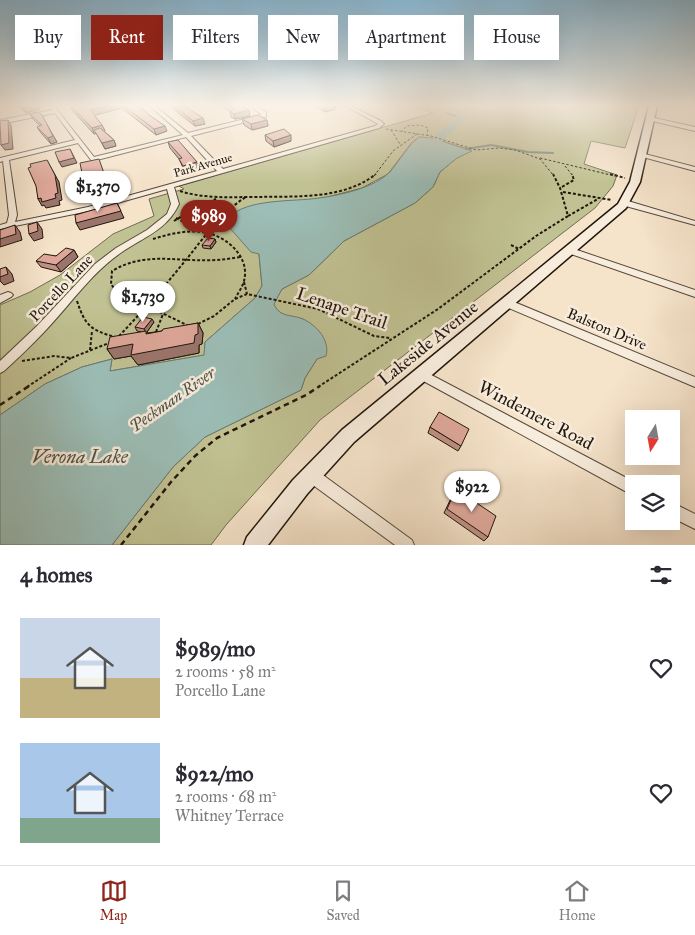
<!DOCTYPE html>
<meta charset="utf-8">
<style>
body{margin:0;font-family:"IM FELL Great Primer",serif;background:#f2f2f3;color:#2b2b33;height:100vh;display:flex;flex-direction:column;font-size:19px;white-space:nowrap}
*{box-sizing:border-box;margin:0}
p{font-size:16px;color:#7c7c81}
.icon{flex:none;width:28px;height:28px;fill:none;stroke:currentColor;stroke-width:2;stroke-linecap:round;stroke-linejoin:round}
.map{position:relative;height:545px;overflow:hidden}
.panel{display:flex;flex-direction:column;background:#fff;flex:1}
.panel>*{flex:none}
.hud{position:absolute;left:15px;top:15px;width:665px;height:45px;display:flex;gap:10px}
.needle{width:32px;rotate:191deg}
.buttons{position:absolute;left:625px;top:410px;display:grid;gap:10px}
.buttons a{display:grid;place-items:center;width:55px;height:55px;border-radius:0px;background:#fff;box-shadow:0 5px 20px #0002;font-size:25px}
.price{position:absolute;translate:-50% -42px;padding:0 11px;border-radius:18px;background:#fff;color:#222;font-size:16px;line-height:32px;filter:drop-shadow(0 1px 2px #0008)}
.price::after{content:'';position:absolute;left:50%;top:30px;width:15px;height:11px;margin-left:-8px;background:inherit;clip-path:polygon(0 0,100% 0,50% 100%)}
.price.on{background:#8f2418;color:#fff}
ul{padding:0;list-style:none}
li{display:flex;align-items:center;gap:15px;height:125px;padding:0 20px}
li span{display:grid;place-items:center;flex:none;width:140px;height:100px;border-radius:0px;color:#555}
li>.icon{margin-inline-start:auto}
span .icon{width:60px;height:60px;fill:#fffc;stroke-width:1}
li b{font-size:21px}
h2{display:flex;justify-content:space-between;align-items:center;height:60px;padding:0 20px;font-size:21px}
.pill{padding:0 18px;border-radius:0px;background:#fff;box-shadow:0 5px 20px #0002;font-size:18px;line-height:45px}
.pill.on{background:#8f2418;color:#fff}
.tabs{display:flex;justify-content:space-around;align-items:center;height:70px;border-top:1px solid #e1e1e2;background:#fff;font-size:14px;color:#7c7c81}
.tabs a{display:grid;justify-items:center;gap:2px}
.tabs .on{color:#8f2418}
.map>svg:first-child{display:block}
</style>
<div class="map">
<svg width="695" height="545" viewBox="0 0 695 545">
<rect width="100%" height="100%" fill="#f5e3ca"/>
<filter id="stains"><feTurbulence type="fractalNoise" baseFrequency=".004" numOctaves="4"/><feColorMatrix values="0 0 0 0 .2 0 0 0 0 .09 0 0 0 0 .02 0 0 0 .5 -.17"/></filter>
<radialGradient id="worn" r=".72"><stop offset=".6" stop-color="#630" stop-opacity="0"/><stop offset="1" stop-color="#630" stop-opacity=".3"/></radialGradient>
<path fill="#c1c293" stroke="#706c4f" d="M413 106H639L625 148 591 141 584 164 617 175 613 186 595 208 320 420 226 525 211 545H112L173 467 205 437 301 390 305 378 317 359 303 319C291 317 279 316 273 304L282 289 309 275 344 241 415 203 433 187 440 172 457 158 471 150 432 138 419 137 412 142 388 174 362 188 232 222 259 254 262 286 255 298 205 342V355L110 371 112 359 82 367 45 384 0 415V305L30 292 60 275 113 234 154 216 149 199 184 189 179 186 433 113Z"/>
<path fill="#9cbeb7" stroke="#6a7b72" d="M419 137 432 138 472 151 457 158 440 172 433 187 415 203 344 241 309 275 282 289 274 304C280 318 291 314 303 319 318 326 330 341 326 356L317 359 305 378 301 390 205 437 173 467 112 545H0V415L45 384 82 367 112 359 110 371 204 355 205 342 255 298 262 286 259 254 251 252 229 227 231 222 228 218C247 198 293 202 319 198 341 195 374 188 390 172 400 160 407 147 419 137Z"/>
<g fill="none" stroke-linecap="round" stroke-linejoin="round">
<g stroke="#6a7b72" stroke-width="2">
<path d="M446 113 462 118"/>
<path d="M466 149 491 145 528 152 553 153"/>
</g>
<path fill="#9cbeb7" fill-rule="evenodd" d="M452 106H463L462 108 467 115 464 122 446 137 428 157H420L418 155 420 153 438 133 456 119 457 115Z"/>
<g stroke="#55493b" stroke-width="2">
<g id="street">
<path d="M50 106H54L94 157 183 135 150 106H155L188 133 261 115V114L250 106H255L266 112V117L191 136 223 169 375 126 378 124 346 106H351L381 121 384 124 379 128 174 187 179 204C167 230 144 237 122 252 91 273 70 305 45 331 32 345 18 358 4 371L0 373V361L37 326 95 264 116 248 147 230 167 214 171 204 167 189 89 211 0 229V225L7 223 9 215 3 161 0 162V158L75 140 55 113 0 124V120L53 110ZM186 137 217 171 88 207 15 222 17 215 9 160 78 143 91 160 93 161Z"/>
<path d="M650 117 695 127V131L648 120 647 119Z"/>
<path d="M641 153 695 167V171L639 156 638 155Z"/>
<path d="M622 201H628L695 221V225L622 205Z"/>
<path d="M571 248 695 290V297L568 253 567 251 568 249Z"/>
<path d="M8 292 11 293 13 295 11 297 0 303V295Z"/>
<path d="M507 299 695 377V387L504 306 502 303 504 300Z"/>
<path d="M420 369 638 484H634V496L416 377 414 374 416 371Z"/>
<path d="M311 468 316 470 412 540 414 545H395L306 480 304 475 306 470Z"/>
<path d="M671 502 695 514V529L671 517Z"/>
</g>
</g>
<g stroke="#20160b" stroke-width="3">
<path id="secondary" d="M649 106H657L640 182 626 208 354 442 307 494 268 545H244L247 537 293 480 342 430 618 204 630 182Z"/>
</g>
<g stroke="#20160b" stroke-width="1" stroke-dasharray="2.5 2" stroke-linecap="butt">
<path d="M386 129 431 136 476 150 499 148 515 150 540 159 554 176"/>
<path d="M391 130 400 144"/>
<path d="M401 132 407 126 420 125 428 128 427 135"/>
<path d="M540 158 615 176"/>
<path d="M565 166 573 176"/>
<path d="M374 176 393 151 417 134"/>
</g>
<g stroke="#20160b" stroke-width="2" stroke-dasharray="3 2" stroke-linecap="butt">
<path d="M610 174 625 178"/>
<path d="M562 187 574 180 572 174"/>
<path d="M180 191C205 199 230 197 256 197 296 196 343 200 376 174"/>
<path d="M563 192 612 200"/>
<path d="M568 216 598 199"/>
<path d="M176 218 201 231"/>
<path d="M174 221 195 208 216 199"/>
<path d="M153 239C169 234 186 230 202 232 222 234 246 252 245 274 245 284 239 291 235 299"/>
<path d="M511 245 519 249"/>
<path d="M244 282 247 294"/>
<path d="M77 301C85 325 90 330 115 337"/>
<path d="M198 324 214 316 235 299 247 294 318 309 374 336 390 338"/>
<path d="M189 326 116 291 111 284 112 271C139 255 163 259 193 260 208 261 224 260 240 257"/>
<path d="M156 332 163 314"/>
<path d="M119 336C142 312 164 287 185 261 204 238 220 213 246 197"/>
<path d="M90 350 92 331"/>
<path d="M22 361 54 356 71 358 109 343"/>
<path d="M27 387 71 358"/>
<path d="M318 387 438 309 536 236 568 216 560 188 553 174"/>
</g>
<g stroke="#20160b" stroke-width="2.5" stroke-dasharray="5.5 4" stroke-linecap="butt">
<path d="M0 405 29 386"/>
<path d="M121 545 171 482 195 456 217 438 306 395 320 386"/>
</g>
<use href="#street" fill="#f8eddd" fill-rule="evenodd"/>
<use href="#secondary" fill="#f8eddd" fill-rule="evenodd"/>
</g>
<g fill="#bf9084" stroke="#20160b">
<path d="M18 106H38L40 109 26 113Z"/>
<path d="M70 106H139L167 131 156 135 122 108 94 115 102 125 105 131H104L114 140 116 146 105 149 96 133 94 134 71 109Z"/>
<path d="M171 106H184L205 124 195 126 172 108Z"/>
<path d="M221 106H241L250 116 235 119 231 117 230 111Z"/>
<path d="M314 106H335V109L325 112Z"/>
<path d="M38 112 57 142 51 144 41 133 37 127 40 126 33 119 30 114Z"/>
<path d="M242 119 267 120 268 126 252 130 244 125Z"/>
<path d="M265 135 291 141 274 147 266 141Z"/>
<path d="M168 142 197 162 199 168 185 172 179 159 170 148Z"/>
<path d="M215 239 216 242 211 249 203 248 202 245Z"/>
<path d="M74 250 78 257 61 272 41 267 36 261 56 256Z"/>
<path d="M154 322 147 332V333L162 331 198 323 203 333 202 344 199 345V353L138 365 131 356 114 359 107 349 142 332 137 331 135 327Z"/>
<path d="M430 427 461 446 458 451 428 433Z"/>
<path d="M456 489 488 537 484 541 444 513 453 494Z"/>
</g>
<g fill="#9b756c" stroke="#20160b">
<path d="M30 106H38L40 109 26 113 23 108Z"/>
<path d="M109 106H121L122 108 92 116 90 110Z"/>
<path d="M325 106H335V109L325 112Z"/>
<path d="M249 110 250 116 235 119 234 114Z"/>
<path d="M203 118 205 124 195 126 193 121Z"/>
<path d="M8 120 11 125 13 149 5 150 1 145Z"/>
<path d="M267 120 268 126 252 130 251 124Z"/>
<path d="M45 121 57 142 51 144 48 138Z"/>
<path d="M102 125 105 131 94 134 92 128Z"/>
<path d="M165 126 167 131 156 135 154 129Z"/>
<path d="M291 135V141L274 147 273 141Z"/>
<path d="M114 140 116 146 105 149 102 143Z"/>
<path d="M70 149 77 163 62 167 59 162Z"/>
<path d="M47 160 59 182 62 200 59 201 60 205 46 208 44 205 42 206 38 199Z"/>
<path d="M197 162 199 168 185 172 183 166Z"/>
<path d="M116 176 122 189 88 197 85 191Z"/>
<path d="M117 203 124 218 80 230 76 223Z"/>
<path d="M37 222 42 229 43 238 34 241 29 234Z"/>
<path d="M15 225 20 232 22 240 0 247V239Z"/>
<path d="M215 239 216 242 211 249 210 246Z"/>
<path d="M74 250 78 257 61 272 56 265Z"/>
<path d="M6 267 12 274 14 281 4 285 0 281V277Z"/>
<path d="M152 319 154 322 147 332 152 341 146 334V333L144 329Z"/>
<path d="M198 323 203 333 202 344 199 345V353L138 365 131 356 114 359 107 349Z"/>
</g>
<g fill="#dea79a" stroke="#20160b">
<path d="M21 106H30L23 108Z"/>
<path d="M71 106H109L90 110 102 125 92 128Z"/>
<path d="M124 106H139L149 115 165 126 154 129Z"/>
<path d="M174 106H184L203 118 193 121Z"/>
<path d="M229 106H241L249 110 234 114 230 111 235 109Z"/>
<path d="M38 112 42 115 53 136 48 138 37 127 42 125 30 114Z"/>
<path d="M258 115 267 120 251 124 242 119Z"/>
<path d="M8 120 9 143 1 145 0 121Z"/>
<path d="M100 128 114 140 102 143 94 130Z"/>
<path d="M284 129 291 135 273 141 265 135Z"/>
<path d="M178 140 197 162 183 166 179 159 182 158 168 142Z"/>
<path d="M70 149 74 158 59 162 55 152Z"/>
<path d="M99 159 106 179 116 176 119 183 85 191 77 175 82 173 80 163Z"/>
<path d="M47 160 55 175 58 193 55 194 56 198 42 202 41 198 38 199 36 186 28 168 31 167 30 164Z"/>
<path d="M117 203 121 211 76 223 75 215Z"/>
<path d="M37 222 38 231 29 234 28 225Z"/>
<path d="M15 225 16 234 0 239V230Z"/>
<path d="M208 238 215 239 210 246 202 245Z"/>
<path d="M66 248 74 250 56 265 36 261 44 254 56 256Z"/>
<path d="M6 267 8 274 0 277V269Z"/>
<path d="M143 317 152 319 144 329 135 327Z"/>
<path d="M198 323V334L195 335 194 343 131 355 133 344 107 349 110 337 146 331V334L162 331 163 329Z"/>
<path d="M439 412 469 429 461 446 430 427Z"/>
<path d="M456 489 496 516 488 537 447 509Z"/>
</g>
<linearGradient id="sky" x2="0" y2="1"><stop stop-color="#89b8d4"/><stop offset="0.58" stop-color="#faf2e7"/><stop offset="1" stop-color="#faf2e7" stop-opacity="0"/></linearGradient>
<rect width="695" height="182" fill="url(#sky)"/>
<g text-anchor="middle" stroke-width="5" stroke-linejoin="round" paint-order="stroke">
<g font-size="12" fill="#20160b" stroke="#f8eddd">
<text transform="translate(203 165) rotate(-16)" y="4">Park Avenue</text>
</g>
<g font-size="15" fill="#20160b" stroke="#f8eddd">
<text transform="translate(61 288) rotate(-47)" y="5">Porcello Lane</text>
<text transform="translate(607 329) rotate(23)" y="5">Balston Drive</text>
</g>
<g font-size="16" font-style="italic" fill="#4b5147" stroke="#f8eddd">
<text transform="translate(172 399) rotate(-35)" y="6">Peckman River</text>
</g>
<g font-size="18" fill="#20160b" stroke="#f8eddd">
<text transform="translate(342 308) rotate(19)" y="6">Lenape Trail</text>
<text transform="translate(428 343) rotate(-39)" y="6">Lakeside Avenue</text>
<text transform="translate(536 415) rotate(28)" y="6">Windemere Road</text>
</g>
<g font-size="19" font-style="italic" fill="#4b5147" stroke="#f8eddd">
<text x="80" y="463">Verona Lake</text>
</g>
</g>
<rect width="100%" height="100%" filter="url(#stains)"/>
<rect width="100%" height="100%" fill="url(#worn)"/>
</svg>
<div class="buttons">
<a><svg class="needle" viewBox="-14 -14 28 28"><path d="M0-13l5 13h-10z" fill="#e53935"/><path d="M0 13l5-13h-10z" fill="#7c7c81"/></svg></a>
<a><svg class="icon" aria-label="layers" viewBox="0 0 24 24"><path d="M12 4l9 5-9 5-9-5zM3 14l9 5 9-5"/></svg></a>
</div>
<b class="price" style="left:98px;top:213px">$1,370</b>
<b class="price on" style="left:209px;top:242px">$989</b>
<b class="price" style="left:143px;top:323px">$1,730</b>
<b class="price" style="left:472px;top:513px">$922</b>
<div class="hud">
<a class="pill">Buy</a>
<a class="pill on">Rent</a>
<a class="pill">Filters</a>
<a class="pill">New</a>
<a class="pill">Apartment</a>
<a class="pill">House</a>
</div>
</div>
<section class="panel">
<h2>4 homes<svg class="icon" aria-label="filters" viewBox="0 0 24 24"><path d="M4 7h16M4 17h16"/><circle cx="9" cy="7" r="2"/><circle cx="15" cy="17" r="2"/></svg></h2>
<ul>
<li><span style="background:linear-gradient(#c9d6e8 60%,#c2b280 0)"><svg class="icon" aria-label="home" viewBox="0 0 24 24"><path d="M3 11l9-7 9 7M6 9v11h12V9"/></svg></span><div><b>$989/mo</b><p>2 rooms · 58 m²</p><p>Porcello Lane</p></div><svg class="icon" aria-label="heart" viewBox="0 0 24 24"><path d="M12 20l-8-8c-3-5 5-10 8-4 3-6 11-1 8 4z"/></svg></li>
<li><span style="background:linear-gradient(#a9c7e8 75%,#7fa58c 0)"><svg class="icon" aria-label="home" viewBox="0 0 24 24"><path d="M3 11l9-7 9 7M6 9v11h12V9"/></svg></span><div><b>$922/mo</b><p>2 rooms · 68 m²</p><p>Whitney Terrace</p></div><svg class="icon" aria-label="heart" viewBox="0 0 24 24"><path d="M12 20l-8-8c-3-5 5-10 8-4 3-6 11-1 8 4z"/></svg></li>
</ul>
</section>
<nav class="tabs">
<a class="on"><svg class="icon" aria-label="map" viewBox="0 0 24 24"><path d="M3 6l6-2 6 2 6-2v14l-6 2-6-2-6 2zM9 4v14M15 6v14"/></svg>Map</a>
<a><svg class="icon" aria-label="saved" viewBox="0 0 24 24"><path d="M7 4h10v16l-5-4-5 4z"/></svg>Saved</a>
<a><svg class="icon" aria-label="home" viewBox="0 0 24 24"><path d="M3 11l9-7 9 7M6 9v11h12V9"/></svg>Home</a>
</nav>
